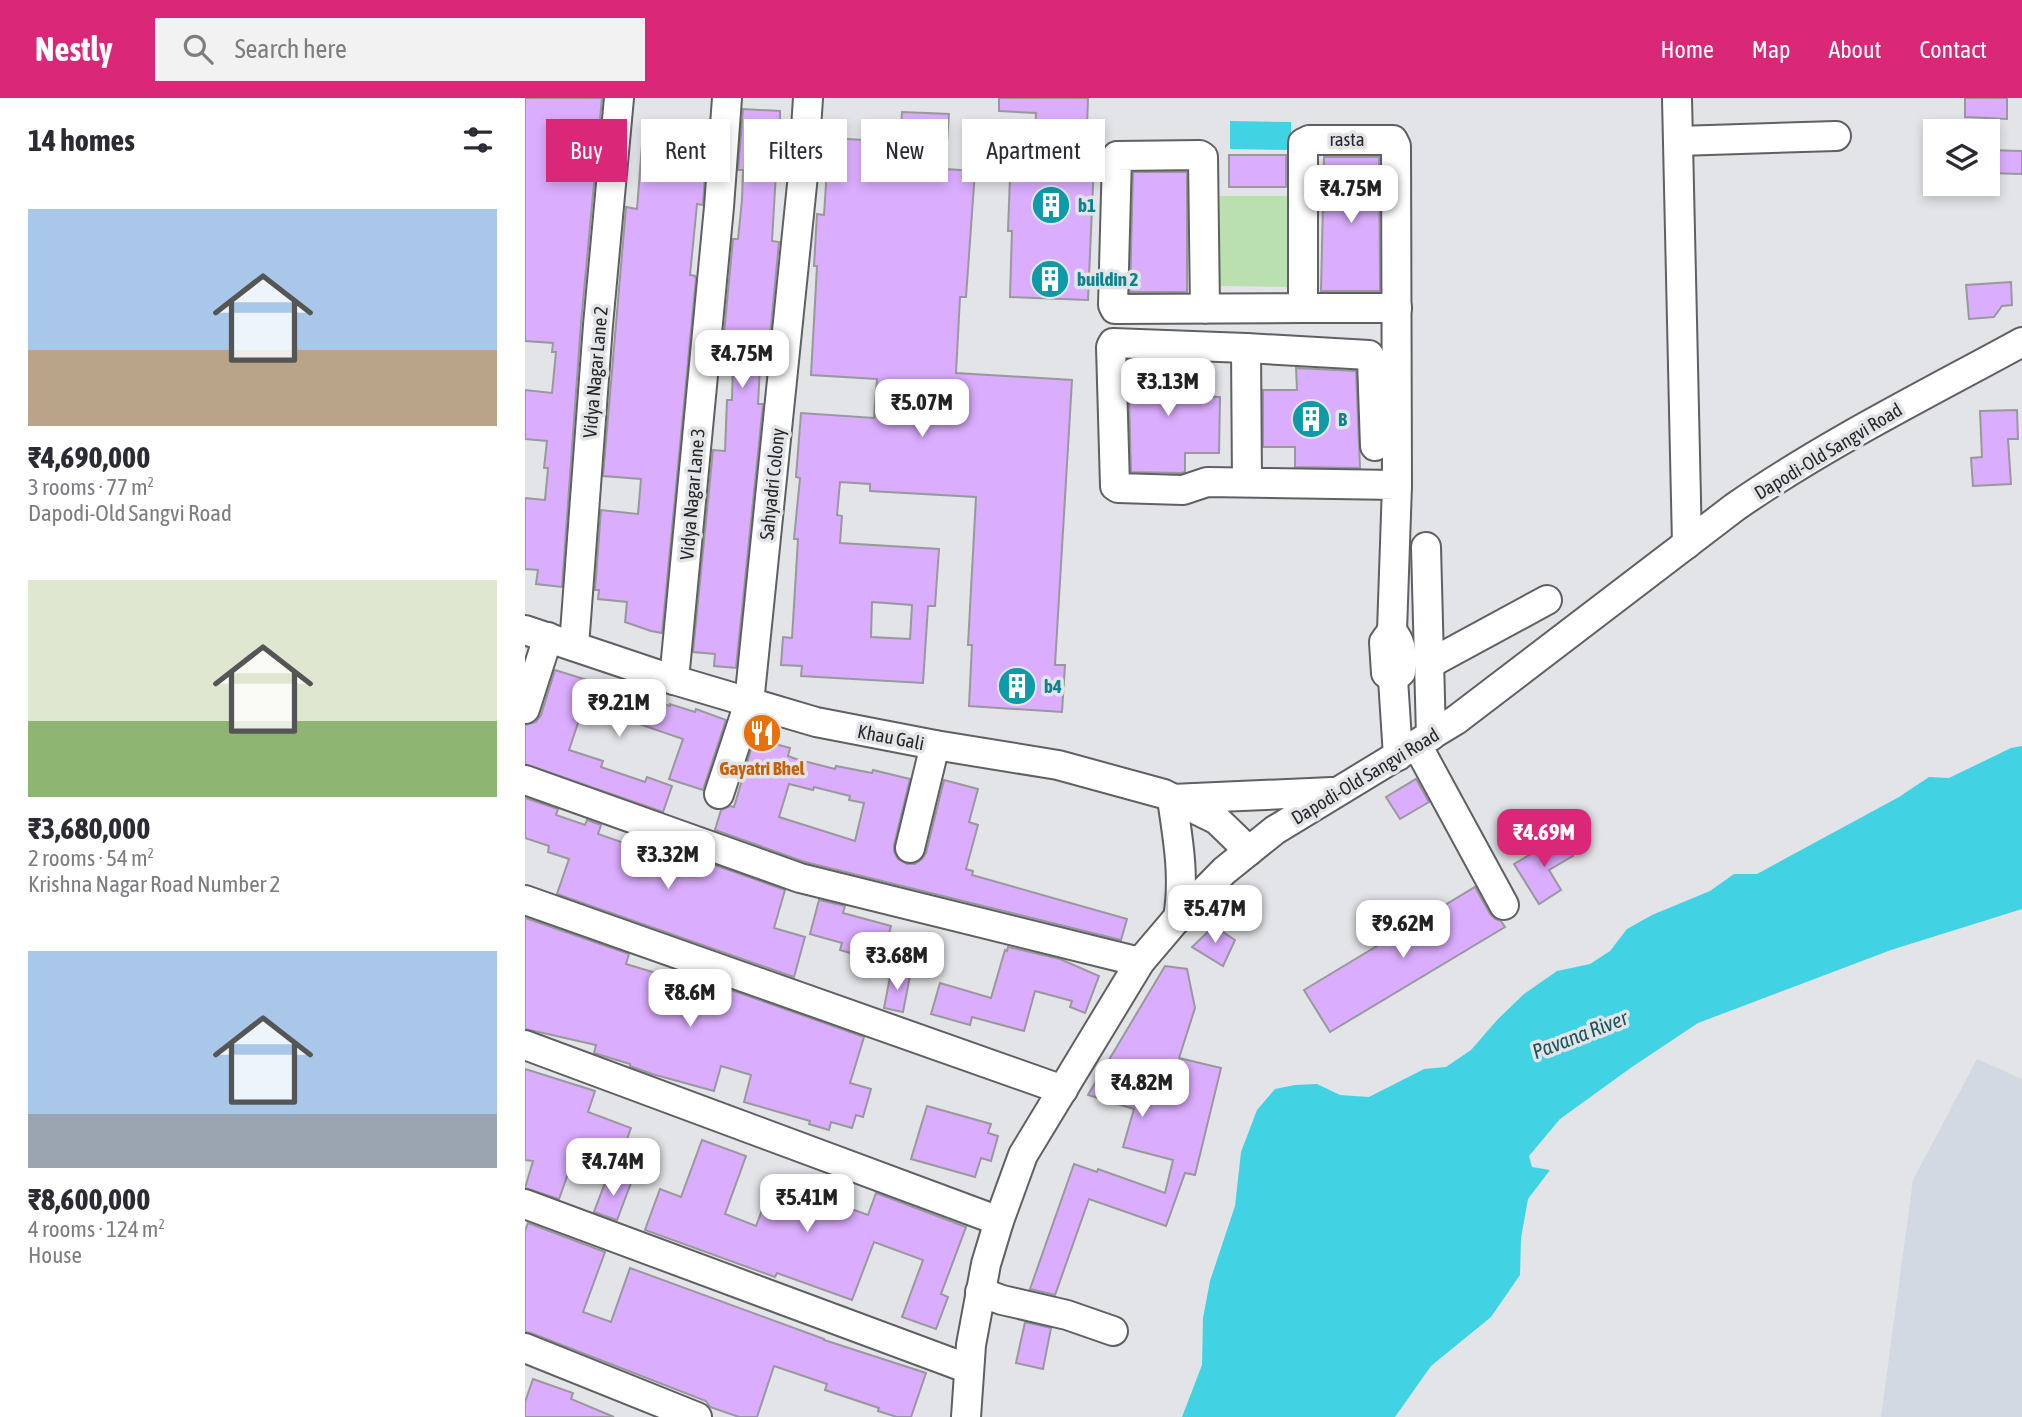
<!DOCTYPE html>
<meta charset="utf-8">
<style>
body{margin:0;font-family:"Asap Condensed",sans-serif;background:#f2f2f3;color:#2b2b33;height:100vh;display:flex;flex-direction:column;font-size:26px;white-space:nowrap}
*{box-sizing:border-box;margin:0}
p{font-size:23px;color:#7c7c81}
.icon{flex:none;width:38px;height:38px;fill:none;stroke:currentColor;stroke-width:2;stroke-linecap:round;stroke-linejoin:round}
.map{position:relative;flex:1;overflow:hidden}
.details{display:flex;flex-direction:column;background:#fff;width:525px}
.details>*{flex:none}
.top-card{position:absolute;left:21px;top:21px;width:665px;height:63px;display:flex;gap:14px}
.tools{position:absolute;left:1398px;top:21px;display:grid;gap:14px}
.tools a{display:grid;place-items:center;width:77px;height:77px;border-radius:0px;background:#fff;box-shadow:0 4px 10px #0003;font-size:35px}
.price{position:absolute;translate:-50% -60px;padding:0 16px;border-radius:14px;background:#fff;color:#222;font-size:23px;line-height:46px;filter:drop-shadow(0 2px 4px #0008)}
.price::after{content:'';position:absolute;left:50%;top:42px;width:21px;height:16px;margin-left:-10px;background:inherit;clip-path:polygon(0 0,100% 0,50% 100%)}
.price.active{background:#db2777;color:#fff}
ul{padding:0;list-style:none}
li{display:grid;align-content:center;gap:14px;height:371px;padding:0 28px}
li span{display:grid;place-items:center;height:217px;border-radius:0px;color:#555}
li>.icon{margin-inline-start:auto}
span .icon{width:126px;height:126px;fill:#fffc;stroke-width:1}
li b{font-size:30px}
h2{display:flex;justify-content:space-between;align-items:center;height:84px;padding:0 28px;font-size:30px}
.pill{padding:0 24px;border-radius:0px;background:#fff;box-shadow:0 4px 10px #0003;font-size:24px;line-height:63px}
.pill.active{background:#db2777;color:#fff}
header{display:flex;align-items:center;gap:42px;box-sizing:border-box;height:98px;padding:0 35px;background:#db2777;color:#fff}
header strong{font-size:33px}
nav{display:flex;gap:38px;margin-inline-start:auto;font-size:24px}
.search{width:490px;height:63px;background:#f2f2f3;display:flex;align-items:center;gap:18px;box-sizing:border-box;padding:0 24px;border-radius:0px;color:#7c7c81;font-size:26px}
main{display:flex;flex:1;min-height:0}
.map>svg:first-child{display:block}
</style>
<header>
<strong>Nestly</strong>
<div class="search"><svg class="icon" aria-label="search" viewBox="0 0 24 24"><circle cx="10" cy="10" r="6"/><path d="M15 15l6 6"/></svg>Search here</div>
<nav><a>Home</a><a>Map</a><a>About</a><a>Contact</a></nav>
</header>
<main>
<section class="details">
<h2>14 homes<svg class="icon" aria-label="filters" viewBox="0 0 24 24"><path d="M4 7h16M4 17h16"/><circle cx="9" cy="7" r="2"/><circle cx="15" cy="17" r="2"/></svg></h2>
<ul>
<li><span style="background:linear-gradient(#a9c7e8 65%,#b9a48a 0)"><svg class="icon" aria-label="home" viewBox="0 0 24 24"><path d="M3 11l9-7 9 7M6 9v11h12V9"/></svg></span><div><b>₹4,690,000</b><p>3 rooms · 77 m²</p><p>Dapodi-Old Sangvi Road</p></div></li>
<li><span style="background:linear-gradient(#dfe7d0 65%,#8fb573 0)"><svg class="icon" aria-label="home" viewBox="0 0 24 24"><path d="M3 11l9-7 9 7M6 9v11h12V9"/></svg></span><div><b>₹3,680,000</b><p>2 rooms · 54 m²</p><p>Krishna Nagar Road Number 2</p></div></li>
<li><span style="background:linear-gradient(#a9c7e8 75%,#9aa5b1 0)"><svg class="icon" aria-label="home" viewBox="0 0 24 24"><path d="M3 11l9-7 9 7M6 9v11h12V9"/></svg></span><div><b>₹8,600,000</b><p>4 rooms · 124 m²</p><p>House</p></div></li>
</ul>
</section>
<div class="map">
<svg width="1497" height="1319" viewBox="0 0 1497 1319">
<rect width="100%" height="100%" fill="#e2e4e7"/>
<path fill="#d2d9e2" d="M1452 961 1497 981V1319H1356L1388 1082Z"/>
<path fill="#bae0af" d="M695 98H764V189L695 188Z"/>
<g fill="#41d2e4">
<path d="M705 23 766 24V52L705 51Z"/>
<path d="M1497 648V811L1366 852 1173 925 1107 969 1035 1021 1004 1058 1007 1069 1025 1072 1003 1101 996 1140 995 1177 966 1219 906 1268 870 1319H657L677 1267 678 1220 685 1183 710 1108 716 1054 732 1012 750 991 770 987 792 986 815 997 844 999 899 971 921 969 946 952 973 921 999 896 1032 873 1065 866 1085 853 1102 831 1127 817 1185 793 1209 776H1232L1374 699 1404 679 1424 680 1486 650Z"/>
</g>
<g fill="#dbadfe" stroke="#99989b" stroke-width="2" fill-rule="evenodd">
<path d="M0 0H77L56 225 37 489 11 486 13 472 0 471V400L20 402 23 370H19L22 343 0 341V292L27 295 31 254H27L28 245 0 243Z"/>
<path d="M474 0H563L562 29 576 30 575 65H569L563 202 485 199 487 133H483L485 79 508 80 511 15 474 13Z"/>
<path d="M1440 0H1482V21L1440 19Z"/>
<path d="M218 11 255 13V22H263L259 74H251L247 143 254 144 242 270 235 269 233 306H238L211 570 189 568 190 556 168 554 188 352 200 353 202 302H207L208 268 196 267 208 141H213L217 102 218 72H213Z"/>
<path d="M377 14 424 16 420 71 450 73 441 199H435L431 275 547 282 530 567H540L537 614 444 608 447 547H443L451 399 345 393V386L315 384 312 417 317 418 315 445 414 451 410 508H403L398 585 276 578 277 568 256 567 258 539 267 540 273 441H269L275 380 271 379 276 315 349 320 352 281 286 277 292 168H289L292 116 299 117 304 40 375 44ZM347 504 387 507 385 541 346 539Z"/>
<path d="M127 26 183 30 178 107 172 106 165 177 170 178 171 180 137 535 126 533 100 524 102 504 73 501 74 492H70L76 412 113 416 116 381 78 378 101 109 112 111 118 34 126 35Z"/>
<path d="M1463 52 1497 53V76L1463 75Z"/>
<rect x="704" y="57" width="57" height="32"/>
<path d="M799 59H854L855 193H796Z"/>
<path d="M608 74H662V194H605Z"/>
<path d="M1486 184 1487 207 1477 208 1469 219 1444 221 1441 187Z"/>
<path d="M603 262 663 264V298L695 299 694 355H660V374L656 375 606 374Z"/>
<path d="M771 270 831 273 835 370 770 369V349H738V292H772Z"/>
<path d="M1492 312 1493 341H1483L1486 386 1448 388 1446 360 1457 359 1455 313Z"/>
<path d="M30 572 145 608V606L170 614 171 611 201 622 178 692 144 681 158 641 59 607 44 652 78 663 76 669 120 684 122 679 147 688 138 714 0 666V627L11 624 16 617Z"/>
<path d="M239 643 265 650 263 658 271 661 310 671 311 668 347 675 348 672 385 681 369 747V754L373 761 382 766H390L397 761 401 755 419 682 453 691 444 724 453 727 441 771 448 773 447 777 602 821 596 842 280 764 190 732 196 712 205 708 209 709 227 648 237 651ZM264 686 288 692 289 689 325 698 324 702 339 705 330 743 254 719Z"/>
<path d="M891 681 904 704 875 721 861 699Z"/>
<path d="M0 700 33 711 31 717 60 727 62 722 76 727 73 736 119 752 122 743 149 753V756L181 767V764L260 792 249 830 280 839 269 879 32 796 44 761 23 754 24 748 0 740Z"/>
<path d="M1036 738 1048 758 1024 772 1036 792 1014 806 989 766Z"/>
<path d="M950 789 965 816 970 821 976 823 980 829 805 934 779 892Z"/>
<path d="M294 802 320 808 318 815 366 828 356 864 315 852 317 845 285 836Z"/>
<path d="M0 820 104 856 101 866 184 891 186 885 339 939 325 985 346 991 338 1019 331 1017 327 1030 306 1024 304 1032 284 1026 285 1023 219 1004 226 977 196 968 189 993 127 976 105 968V966L69 955 71 947 0 931Z"/>
<path d="M689 828 710 842 698 868 667 849Z"/>
<path d="M483 849 535 861 574 878 560 915 545 909 547 903 510 893 499 933 447 919 445 927 406 916 415 885 466 900 480 852 482 853Z"/>
<path d="M640 868 662 871 670 910 654 960 696 970 670 1077 660 1075 641 1128 564 1101 530 1197 505 1191 549 1066 572 1074 573 1071 640 1095 648 1062 598 1049 609 1011 563 997Z"/>
<path d="M366 874 385 878 378 914 359 910Z"/>
<path d="M0 971 70 993 63 1014 106 1030 102 1041 107 1043 96 1072 50 1056 34 1101 0 1090 8 1063 0 1062Z"/>
<path d="M402 1008 466 1026 463 1035 473 1038 466 1063 456 1060 450 1079 386 1061Z"/>
<path d="M177 1042 221 1058 200 1116 231 1128 248 1083 343 1117 351 1095 441 1129 416 1196 423 1199 411 1231 377 1219 398 1162 349 1144 327 1202 252 1175 250 1179 120 1132 135 1091 156 1099Z"/>
<path d="M83 1077 106 1085 92 1122 69 1114Z"/>
<path d="M3 1125 80 1154 58 1214 86 1224 105 1170 299 1241V1242L401 1275 386 1319H372L353 1313 354 1310 300 1292 302 1286 249 1268 232 1319H214L185 1309 181 1303 6 1235 0 1234V1133Z"/>
<path d="M500 1224 526 1230 518 1271 491 1265Z"/>
<path d="M8 1281 48 1295 46 1301 89 1319H0V1304Z"/>
</g>
<g fill="none" stroke-linecap="round" stroke-linejoin="round">
<g stroke="#5e6062" stroke-width="32">
<g id="minor">
<path d="M1152 0 1162 446"/>
<path d="M1153 43 1311 38"/>
<path d="M778 210H872"/>
<path d="M680 211 678 59 675 57 592 58 588 207 590 211 778 210V45L784 42H868L871 48 872 387"/>
<path d="M721 250 844 257 847 262 850 348"/>
<path d="M722 384 721 250 588 245 586 249 590 388 593 390 658 392 682 384 872 387 867 533"/>
<path d="M901 449 906 638"/>
<path d="M0 532 149 582 291 624 410 647 533 667 639 696 692 722 724 753"/>
<path d="M867 533C879 548 876 555 876 574L868 581 861 575 859 544Z"/>
<path d="M49 548 73 227 94 0"/>
<path d="M904 566 1022 502"/>
<path d="M868 581 873 658"/>
<path d="M149 582 194 109 202 0"/>
<path d="M0 611 23 539"/>
<path d="M892 647 979 807"/>
<path d="M0 682 275 780 615 864"/>
<path d="M194 696 224 605 278 77 283 0"/>
<path d="M385 750 410 647"/>
<path d="M0 802 538 992"/>
<path d="M653 820C660 780 653 741 647 701L807 694"/>
<path d="M0 947 474 1123"/>
<path d="M0 1106 444 1271"/>
<path d="M455 1194 477 1202 542 1217 588 1233"/>
<path d="M0 1250 172 1319"/>
<path d="M441 1319 446 1247 461 1166 474 1123 498 1057 615 864 649 824 699 773 750 732 931 622 1210 409C1301 346 1400 297 1497 244"/>
</g>
</g>
<use href="#minor" stroke="#fff" stroke-width="28"/>
</g>
<defs>
<g id="building-disc" transform="scale(2.0125)"><circle r="9.5" fill="#0f9aa8" stroke="#e2e4e7"/><path d="M-4-6H4V6H1V3H-1V6H-4ZM-2.5-4.3h1.7v1.8h-1.7ZM.8-4.3h1.7v1.8H.8ZM-2.5-1h1.7V.8h-1.7ZM.8-1h1.7V.8H.8Z" fill="#fff"/></g>
<g id="restaurant-disc" transform="scale(2.0125)"><circle r="9.5" fill="#e8710a" stroke="#e2e4e7"/><path d="M-5-6h1v4h1v-4h1v4h1v-4h1v5L-1.5 .5V6h-2V.5L-5-1ZM5-6V6H3V1.5H1.5Q1.5-4 5-6Z" fill="#fff"/></g>
</defs>
<g fill-rule="evenodd">
<use href="#building-disc" x="526" y="107"/>
<use href="#building-disc" x="525" y="181"/>
<use href="#building-disc" x="786" y="321"/>
<use href="#building-disc" x="492" y="588"/>
<use href="#restaurant-disc" x="237" y="635"/>
</g>
<g text-anchor="middle" stroke-width="7" stroke-linejoin="round" paint-order="stroke">
<g font-size="19" fill="#262728" stroke="#e2e4e7">
<text x="822" y="48">rasta</text>
<text transform="translate(70 274) rotate(-85)" y="7">Vidya Nagar Lane 2</text>
<text transform="translate(1303 353) rotate(-31)" y="7">Dapodi-Old Sangvi Road</text>
<text transform="translate(247 386) rotate(-84)" y="7">Sahyadri Colony</text>
<text transform="translate(167 396) rotate(-85)" y="7">Vidya Nagar Lane 3</text>
<text transform="translate(366 639) rotate(11)" y="7">Khau Gali</text>
<text transform="translate(840 678) rotate(-31)" y="7">Dapodi-Old Sangvi Road</text>
</g>
<g font-size="19" font-weight="bold" fill="#0d838f" stroke="#e2e4e7" text-anchor="start">
<text x="553" y="114">b1</text>
<text x="552" y="188">buildin 2</text>
<text x="813" y="328">B</text>
<text x="519" y="595">b4</text>
</g>
<g font-size="19" font-weight="bold" fill="#c56008" stroke="#e2e4e7">
<text x="237" y="677">Gayatri Bhel</text>
</g>
<g font-size="21" font-style="italic" fill="#1a555d" stroke="#e2e4e7">
<text transform="translate(1055 937) rotate(-21)" y="7">Pavana River</text>
</g>
</g>
</svg>
<div class="tools">
<a><svg class="icon" aria-label="layers" viewBox="0 0 24 24"><path d="M12 4l9 5-9 5-9-5zM3 14l9 5 9-5"/></svg></a>
</div>
<b class="price" style="left:826px;top:127px">₹4.75M</b>
<b class="price" style="left:217px;top:292px">₹4.75M</b>
<b class="price" style="left:643px;top:320px">₹3.13M</b>
<b class="price" style="left:397px;top:341px">₹5.07M</b>
<b class="price" style="left:94px;top:641px">₹9.21M</b>
<b class="price active" style="left:1019px;top:771px">₹4.69M</b>
<b class="price" style="left:143px;top:793px">₹3.32M</b>
<b class="price" style="left:690px;top:847px">₹5.47M</b>
<b class="price" style="left:878px;top:862px">₹9.62M</b>
<b class="price" style="left:372px;top:894px">₹3.68M</b>
<b class="price" style="left:165px;top:931px">₹8.6M</b>
<b class="price" style="left:617px;top:1021px">₹4.82M</b>
<b class="price" style="left:88px;top:1100px">₹4.74M</b>
<b class="price" style="left:282px;top:1136px">₹5.41M</b>
<div class="top-card">
<a class="pill active">Buy</a>
<a class="pill">Rent</a>
<a class="pill">Filters</a>
<a class="pill">New</a>
<a class="pill">Apartment</a>
</div>
</div>
</main>
